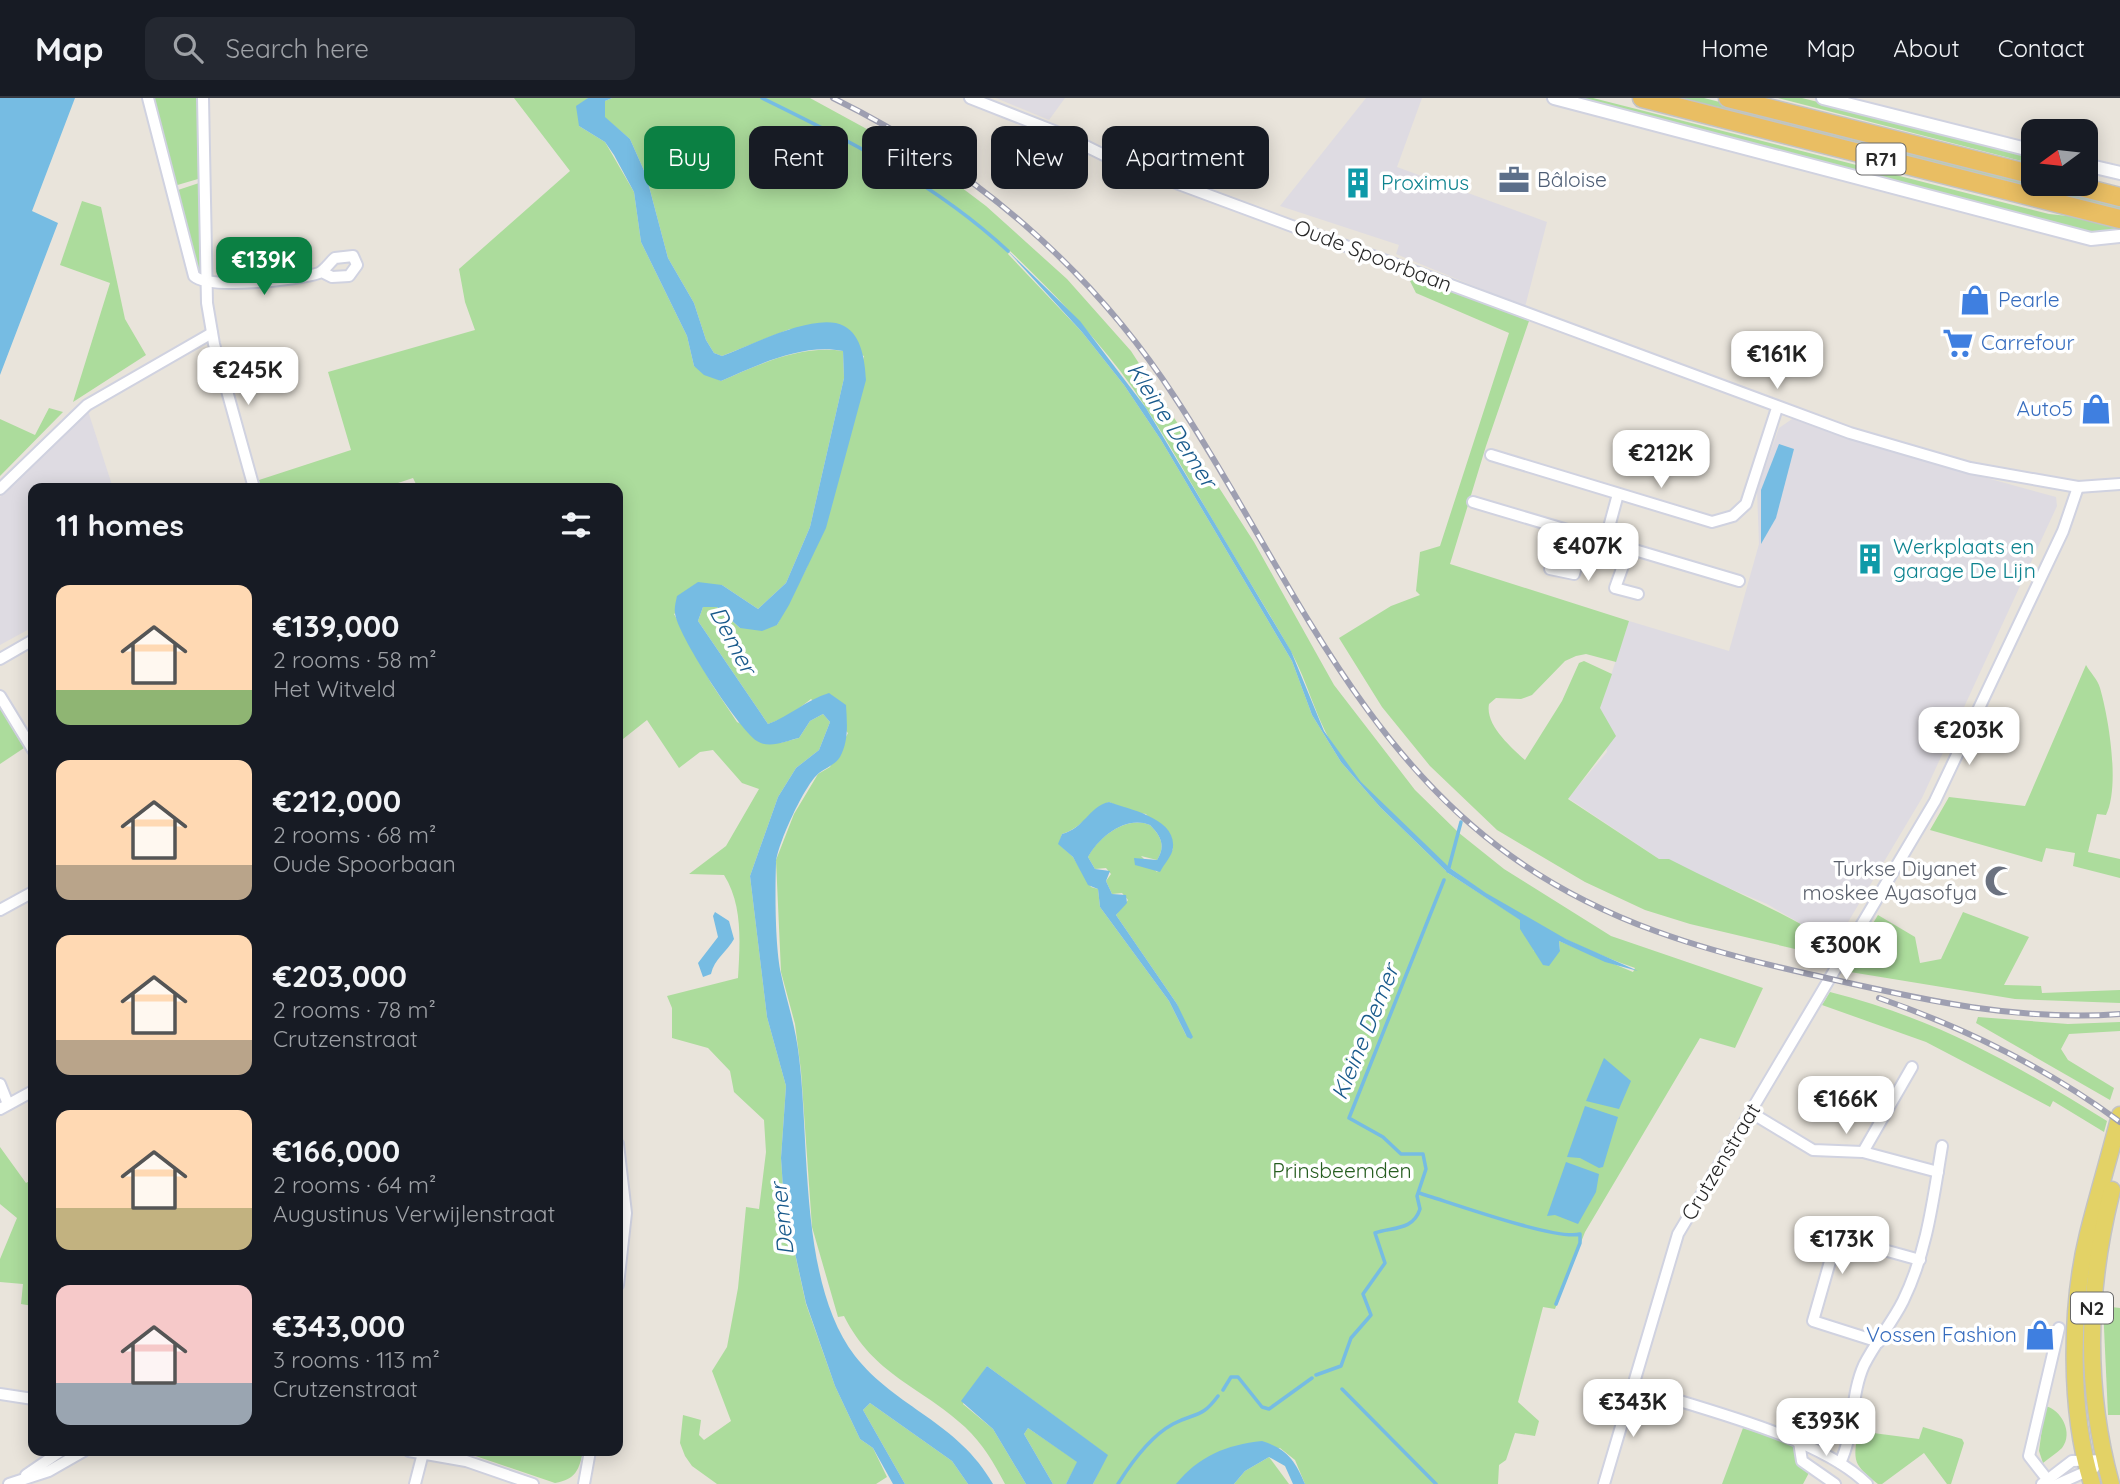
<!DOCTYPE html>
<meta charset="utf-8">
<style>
body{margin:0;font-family:Quicksand,sans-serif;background:#242831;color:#f1f3f6;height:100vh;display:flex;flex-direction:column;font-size:26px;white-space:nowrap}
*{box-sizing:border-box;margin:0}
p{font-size:23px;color:#9ea1a6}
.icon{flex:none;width:38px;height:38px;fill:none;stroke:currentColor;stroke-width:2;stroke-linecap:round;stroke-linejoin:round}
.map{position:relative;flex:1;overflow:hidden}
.panel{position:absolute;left:28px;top:385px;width:595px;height:973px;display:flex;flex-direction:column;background:#171b24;border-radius:14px;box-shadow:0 4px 18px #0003}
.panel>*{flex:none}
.banner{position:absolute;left:644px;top:28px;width:665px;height:63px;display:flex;gap:14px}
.needle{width:46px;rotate:255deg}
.buttons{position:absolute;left:2021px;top:21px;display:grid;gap:14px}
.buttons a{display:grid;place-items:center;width:77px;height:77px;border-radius:14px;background:#171b24;box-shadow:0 4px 18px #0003;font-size:35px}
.price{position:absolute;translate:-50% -60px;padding:0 16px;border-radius:14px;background:#fff;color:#222;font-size:23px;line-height:46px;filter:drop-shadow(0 2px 4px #0008)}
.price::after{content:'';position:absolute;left:50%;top:42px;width:21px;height:16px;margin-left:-10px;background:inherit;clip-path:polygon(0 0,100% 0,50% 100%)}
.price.on{background:#0b8043;color:#fff}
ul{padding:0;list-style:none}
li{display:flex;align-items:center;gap:21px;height:175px;padding:0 28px}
li span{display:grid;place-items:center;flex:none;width:196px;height:140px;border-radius:14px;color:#555}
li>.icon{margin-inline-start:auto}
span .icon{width:84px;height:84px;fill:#fffc;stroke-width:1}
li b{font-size:30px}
h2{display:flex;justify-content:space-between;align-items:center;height:84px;padding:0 28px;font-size:30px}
.pill{padding:0 24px;border-radius:14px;background:#171b24;box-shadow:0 4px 18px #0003;font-size:24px;line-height:63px}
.pill.on{background:#0b8043;color:#fff}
header{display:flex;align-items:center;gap:42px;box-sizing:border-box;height:98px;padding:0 35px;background:#171b24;border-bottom:2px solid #363941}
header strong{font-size:33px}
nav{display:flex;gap:38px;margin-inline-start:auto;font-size:24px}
.search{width:490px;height:63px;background:#242831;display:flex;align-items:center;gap:18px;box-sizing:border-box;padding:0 24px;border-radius:14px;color:#9ea1a6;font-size:26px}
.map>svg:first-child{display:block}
</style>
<header>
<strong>Map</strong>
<div class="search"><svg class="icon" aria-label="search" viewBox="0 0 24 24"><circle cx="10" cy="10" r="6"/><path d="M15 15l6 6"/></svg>Search here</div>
<nav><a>Home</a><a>Map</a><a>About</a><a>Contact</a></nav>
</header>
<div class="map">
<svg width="2120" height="1386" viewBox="0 0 2120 1386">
<rect width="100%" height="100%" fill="#e9e4db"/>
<g fill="#dedbe2">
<path d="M996 0H1065L1049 22Z"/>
<path d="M1366 0H1422L1397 69 1547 124 1525 209 1396 156 1399 147 1280 108Z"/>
<path d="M88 313 113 390H33V529L0 547V399Z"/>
<path d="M1795 319 1896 355 2056 399 2057 408 1922 700 1835 846 1767 806 1659 761 1568 700 1607 654 1600 610 1629 523 1729 553 1759 446 1757 392 1779 330Z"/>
</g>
<g fill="#acdc9c" fill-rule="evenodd">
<path d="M153 0H197L198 81 174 88Z"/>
<path d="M514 0H588L579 28 605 44 634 94 641 144 687 238 694 268 721 283C759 266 801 247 843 253L844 280 810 429 786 485 758 511 722 487 674 516 711 585 737 624 780 645 799 640 810 623 823 616 830 624 819 652 796 670 778 699 750 778 767 919 786 988 781 1060 784 1105 806 1206 835 1288 860 1341 873 1350 887 1379 876 1386H717L692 1368 685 1358 680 1345 683 1317 701 1322 699 1337 704 1342 731 1323 712 1273 727 1249 738 1190 746 1109 759 1111 766 1054 764 1022 734 994 730 973 708 950 672 940V910L667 898 738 880C740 845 743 807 724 777L689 776 726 748 759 691 742 685 713 652 700 654 679 670 647 622 618 645V390H418L413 380 395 386 396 390H261L259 382 351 352 328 274 475 232 465 204 459 171 570 73Z"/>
<path d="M612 0H810L929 65 986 108 1067 181 1131 253 1254 444 1334 587 1415 692 1459 735 1504 771 1611 838 1763 890 1735 950 1700 940 1585 1134 1555 1211 1543 1209 1518 1304 1539 1323 1535 1338 1515 1335 1506 1362 1499 1367 1498 1386H1305L1295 1362 1280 1350 1177 1386H1093L1107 1357 987 1268 963 1306 993 1331 1026 1386H1005C994 1365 983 1346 965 1329 921 1288 874 1278 844 1218L838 1219 812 1129 801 973 795 926 781 874 776 762 794 716 818 676 830 669 848 635 811 601 789 618 768 626 698 523 703 509H717L740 530 777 527 807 469 864 258 790 231 722 258 714 255 706 242 694 205 668 160 646 77 630 41 605 20V3ZM1010 153C1050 191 1087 230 1121 274 1160 326 1190 385 1224 441 1245 477 1268 513 1289 550 1310 587 1315 623 1341 660 1410 755 1525 832 1635 870L1633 874 1559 843 1560 853H1534L1521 822 1448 775 1380 709 1341 664 1312 617 1292 563 1161 342 1124 287 1082 234 1008 156ZM1109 704 1131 714 1146 716 1173 751 1157 774 1141 758 1157 762C1166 748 1161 738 1150 727 1127 717 1098 739 1088 759L1095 771 1106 770 1111 776 1106 783 1112 796 1122 795 1128 802 1116 817 1177 906 1187 939 1169 903 1100 809 1098 791 1091 789 1073 759 1059 746 1062 736C1082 730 1090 713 1109 704Z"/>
<path d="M1578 0H1593L2049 116 2087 120 2120 129V134C2092 140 2048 131 2024 116Z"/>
<path d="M1671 0H1704L2120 105V115Z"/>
<path d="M1778 0H1802L2033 58V66Z"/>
<path d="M199 85 202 172 199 175H196L175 93Z"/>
<path d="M82 103 101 109 125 221 146 257 73 304 110 185 60 167Z"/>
<path d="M1417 179 1529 223 1486 348 1450 466 1629 523 1616 564 1586 556 1576 558 1565 563 1532 597 1521 601 1496 600 1489 606C1485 627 1511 649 1525 662L1562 603 1579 565 1584 563 1612 576 1600 610 1616 638 1568 701 1659 761H1669C1725 790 1781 812 1835 846L1829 859 1690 826 1645 812 1585 784 1497 732 1430 668 1382 609 1339 540 1391 508 1420 497 1416 493 1420 454 1440 448 1509 235 1416 195 1410 183Z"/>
<path d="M49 310 63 314 0 378V321L35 337Z"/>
<path d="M2086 567C2090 574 2098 582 2100 590 2109 621 2120 689 2106 717L2097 716 2088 754 2120 761V780L2073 768 2075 755 2046 750 2042 764 1930 732 1949 699 2025 708Z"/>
<path d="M0 610 24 650 0 666Z"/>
<path d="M1963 814 2029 839 2004 887 2041 888 2042 895 2120 892V905L2015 901 1844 873 1878 817 1915 839 1920 865 1941 861Z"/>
<path d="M1830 894C1937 921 2015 966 2107 1023L2104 1034 2053 1003 2050 1009 1926 944 1822 907Z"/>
<path d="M1978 919 2068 926 2120 924V933L2069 936 2061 951 2068 962 2114 990 2110 1002 1976 925Z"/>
<path d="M0 1049 26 1085 33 1081V1208L21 1206 23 1186 0 1184V1161L17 1120 0 1106Z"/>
<path d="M2103 1208 2120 1210V1317H2108Z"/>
<path d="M870 1305 952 1363 968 1386H905L863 1312Z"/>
<path d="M2045 1308C2061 1311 2074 1335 2062 1350 2057 1355 2049 1360 2043 1365L2039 1353Z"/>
<path d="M1923 1329 1962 1341 1964 1345 1951 1386H1947L1924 1355 1882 1386H1878C1853 1366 1853 1364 1858 1333L1919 1341Z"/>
<path d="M1028 1330 1078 1364 1066 1386H1053L1024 1336Z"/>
<path d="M1743 1330 1792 1346 1811 1371 1803 1386H1722Z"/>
<path d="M461 1353H583C579 1372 576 1381 555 1385Z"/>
<path d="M1269 1359 1289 1386H1234L1245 1373Z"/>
</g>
<g fill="#76bce3">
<path d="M0 0H75L32 113 58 125 0 277Z"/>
<path d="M588 0H612L605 3V19L630 41 646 77 668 160 694 205 706 242 714 255 722 258C750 248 816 213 844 228 862 237 865 264 866 282L826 430 789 507 777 527 762 533 740 530 717 509H703L698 523 768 626C790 618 806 602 829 595L846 607C847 625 849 643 840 659 835 667 827 669 819 675 805 686 777 747 776 765 775 794 775 848 781 876 787 904 796 930 799 959 810 1047 799 1185 855 1258 896 1310 958 1324 993 1386H968L952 1363 870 1305 863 1312 905 1386H893L873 1350 860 1341 835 1288 806 1205 784 1105 781 1060 786 988 767 919 750 778 778 699 796 670 819 652 830 624 823 616 810 623 799 640C786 643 769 651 757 643 738 631 676 534 675 515 674 510 676 503 677 498L698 484 722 487 758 511 786 485 810 429 844 280 843 253C802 245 758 267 721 283L704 277 694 268 687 238 641 144 634 94 614 57 605 44 579 28 576 8Z"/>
<path d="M1006 151 1080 223 1146 310 1291 553 1324 633 1361 684 1450 770 1486 795 1566 841 1638 873 1605 864 1559 843 1560 853 1549 868 1543 867 1520 831V822L1448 775 1380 709 1341 664 1312 617 1292 563 1161 342 1124 287 1082 234Z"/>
<path d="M1779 346 1794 351 1776 420 1761 446V392Z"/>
<path d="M1109 704C1128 711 1176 720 1173 749 1173 757 1164 766 1160 774L1135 767 1134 760 1157 762C1166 748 1161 738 1150 727 1126 717 1099 739 1088 759L1095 771 1110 773 1106 783 1112 796 1126 797 1127 805 1116 817 1177 906 1193 939 1191 941 1187 939 1169 903 1100 809 1098 791 1088 787 1073 759 1058 746 1062 736C1085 730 1088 709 1109 704Z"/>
<path d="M715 814 729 823 734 841C727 854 714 861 711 876L703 879 698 865 718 839 713 818Z"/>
<path d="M1604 960 1631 983 1619 1011 1586 1003Z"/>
<path d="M1585 1008 1618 1019 1603 1069 1599 1070 1580 1060 1567 1059Z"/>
<path d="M1566 1064 1599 1076 1596 1094 1578 1126 1555 1117 1547 1118Z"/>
<path d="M987 1268 1108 1357 1093 1386H1066L1077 1364 1028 1330 1024 1336 1053 1386H1026L993 1331 961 1303Z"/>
<path d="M1262 1343C1287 1351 1295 1362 1305 1386H1293L1285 1368 1269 1359 1245 1373 1234 1386H1176C1199 1358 1226 1347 1262 1343Z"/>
</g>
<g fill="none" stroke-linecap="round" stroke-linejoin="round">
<g stroke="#76bce3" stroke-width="3.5">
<path d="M762 0C850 43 936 86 1008 153"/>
<path d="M1448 773 1461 724"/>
<path d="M1419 1095C1449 1104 1557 1143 1580 1136V1145L1556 1206"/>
<path d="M1316 1277 1341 1268 1351 1240 1371 1217 1363 1196 1385 1165 1375 1135C1392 1129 1413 1133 1420 1111L1417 1098 1426 1071 1423 1056H1401L1383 1039 1349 1020 1444 782"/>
<path d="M1342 1291 1436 1386"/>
<path d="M1223 1292 1231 1279H1238L1262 1309 1269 1311 1312 1280"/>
<path d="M1118 1386C1131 1365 1151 1338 1173 1326 1196 1314 1201 1321 1218 1298"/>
</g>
<g stroke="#d0d2e0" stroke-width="14">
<g id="minor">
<path d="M148 0 194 178C209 192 299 182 319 175 325 172 330 164 335 160L353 158 357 167 349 178 332 179 322 174"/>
<path d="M203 0 207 205 214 246 254 390"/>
<path d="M970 0 1059 35 1114 62 1850 335 1970 370 2078 389 2120 386"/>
<path d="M1491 357 1712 424 1733 418 1746 406 1777 310"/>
<path d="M0 391 87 307 212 235"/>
<path d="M1473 404 1739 483"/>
<path d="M1605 444 1618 396"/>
<path d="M1629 451 1615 490 1638 496"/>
<path d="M1550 471 1574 476 1585 439"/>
<path d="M0 561 33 542"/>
<path d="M0 598 33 652"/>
<path d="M0 812 33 794"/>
<path d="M0 986 8 1006"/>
<path d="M0 1011 33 993"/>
<path d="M1750 1014 1813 1052 1863 1054 1938 1074"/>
<path d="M618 1046 626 1115 618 1187"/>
<path d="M1863 1054 1912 969"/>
<path d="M1879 1244 1813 1223 1837 1139 1920 1162"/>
<path d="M1631 1288C1697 1310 1819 1338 1867 1386"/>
<path d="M0 1296 33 1301"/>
<path d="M1799 1344 1802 1363 1835 1386"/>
<path d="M409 1353 466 1363 533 1386"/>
<path d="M1840 1365C1855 1334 1850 1298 1864 1267 1875 1245 1892 1225 1903 1203 1927 1154 1933 1102 1942 1048"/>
<path d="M26 1377 61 1353"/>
<path d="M9 1386 49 1373 84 1353"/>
<path d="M415 1386 423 1355"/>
<path d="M584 1386 590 1353"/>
<path d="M1604 1386 1678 1136 1935 703 2063 433 2078 389"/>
<path d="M2042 1386 2072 1363 2105 1362"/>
<path d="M2051 1386 2029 1358 2059 1230"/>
<path d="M2058 1386 2094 1370"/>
</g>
</g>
<g stroke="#d0d2e0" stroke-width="16">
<g id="tertiary">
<path d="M1554 0 2091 141 2120 138"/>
<path d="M1823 0 2034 53"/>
<path d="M2086 67 2120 75"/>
</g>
</g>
<g stroke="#c3c3c3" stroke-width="19">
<g id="primary">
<path d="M2092 1386C2069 1313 2070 1210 2088 1136 2098 1096 2110 1057 2120 1017"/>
<path d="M2111 1386C2084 1288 2087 1190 2112 1092"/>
</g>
</g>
<g stroke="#c3c3c3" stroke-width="21">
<g id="trunk">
<path d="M1642 0 2120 121"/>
<path d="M1728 0 2034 77"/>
<path d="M2069 86 2120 99"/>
</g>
</g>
<use href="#minor" stroke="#fff" stroke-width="10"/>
<use href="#tertiary" stroke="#fff" stroke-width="12"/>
<use href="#primary" stroke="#e3d266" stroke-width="16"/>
<use href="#trunk" stroke="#e9be63" stroke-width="18"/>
<g stroke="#9e9fb1" stroke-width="6">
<g id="rail">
<path d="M833 0C972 68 1092 171 1176 301 1279 457 1354 647 1511 758 1603 824 1705 853 1813 877 1915 900 2014 924 2120 916"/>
<path d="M1879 900C1965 930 2047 970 2120 1024"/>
</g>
</g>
<use href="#rail" stroke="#fff" stroke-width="3.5" stroke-dasharray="10" stroke-linecap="butt"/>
</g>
<defs>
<g id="office-bare" transform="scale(2.415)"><path d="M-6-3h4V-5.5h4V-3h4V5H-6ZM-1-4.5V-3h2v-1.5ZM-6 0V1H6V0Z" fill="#5c6f8a" stroke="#fff" stroke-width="2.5" paint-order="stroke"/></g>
<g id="building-bare" transform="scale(2.415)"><path d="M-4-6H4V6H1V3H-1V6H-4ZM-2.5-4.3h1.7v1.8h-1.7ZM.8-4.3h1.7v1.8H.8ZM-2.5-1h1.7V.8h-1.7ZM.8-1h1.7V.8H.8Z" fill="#0f9aa8" stroke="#fff" stroke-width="2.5" paint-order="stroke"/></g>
<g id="shop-bare" transform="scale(2.415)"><path d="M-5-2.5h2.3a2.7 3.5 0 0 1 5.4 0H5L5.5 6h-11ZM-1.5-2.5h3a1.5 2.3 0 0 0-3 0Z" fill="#3f7fe0" stroke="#fff" stroke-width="2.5" paint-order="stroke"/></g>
<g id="supermarket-bare" transform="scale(2.415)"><path d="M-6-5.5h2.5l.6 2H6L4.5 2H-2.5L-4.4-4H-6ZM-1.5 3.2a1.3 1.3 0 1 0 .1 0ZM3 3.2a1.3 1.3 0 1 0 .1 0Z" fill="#3f7fe0" stroke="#fff" stroke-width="2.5" paint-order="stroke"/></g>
<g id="mosque-bare" transform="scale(2.415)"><path d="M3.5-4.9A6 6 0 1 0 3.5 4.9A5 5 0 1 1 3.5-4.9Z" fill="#6b7280" stroke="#fff" stroke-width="2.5" paint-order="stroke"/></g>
</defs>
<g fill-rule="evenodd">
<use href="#office-bare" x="1514" y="82"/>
<use href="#building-bare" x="1358" y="85"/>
<use href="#shop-bare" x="1975" y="202"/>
<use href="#supermarket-bare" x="1958" y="245"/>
<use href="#shop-bare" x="2096" y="311"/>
<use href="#building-bare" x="1870" y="461"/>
<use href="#mosque-bare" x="2000" y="783"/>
<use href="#shop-bare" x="2040" y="1237"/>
</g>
<g text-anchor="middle" stroke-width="7" stroke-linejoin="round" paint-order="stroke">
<g fill="#fff" stroke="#686868" stroke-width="2">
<rect x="1856.5" y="45.5" width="49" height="31" rx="5"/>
<rect x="2071" y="1194.5" width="42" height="31" rx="5"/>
</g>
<g font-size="19" font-weight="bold" fill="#282828">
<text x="1881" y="68">R71</text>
<text x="2092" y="1217">N2</text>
</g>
<g font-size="21" fill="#4e5e75" stroke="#fff" text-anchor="start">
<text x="1537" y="89">Bâloise</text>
</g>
<g font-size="21" fill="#0d838f" stroke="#fff" text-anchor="start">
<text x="1381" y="92">Proximus</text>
<text x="1893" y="456">Werkplaats en<tspan x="1893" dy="24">garage De Lijn</tspan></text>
</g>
<g font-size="21" fill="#282828" stroke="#fff">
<text transform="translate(1373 158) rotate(21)" y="7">Oude Spoorbaan</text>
<text transform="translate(1721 1064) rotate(-59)" y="7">Crutzenstraat</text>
</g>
<g font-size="21" fill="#366cbe" stroke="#fff" text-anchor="start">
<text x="1998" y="209">Pearle</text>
<text x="1981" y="252">Carrefour</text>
<text x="2073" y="318" text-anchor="end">Auto5</text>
<text x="2017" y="1244" text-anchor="end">Vossen Fashion</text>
</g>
<g font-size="21" fill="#5b616d" stroke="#fff" text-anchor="end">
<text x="1977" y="778">Turkse Diyanet<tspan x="1977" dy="24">moskee Ayasofya</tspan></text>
</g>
<g font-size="21" fill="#275e20" stroke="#fff">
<text x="1342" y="1080">Prinsbeemden</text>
</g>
<g font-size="23" font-style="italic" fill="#195a8c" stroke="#fff">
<text transform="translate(1172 327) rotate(57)" y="8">Kleine Demer</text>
<text transform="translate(733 542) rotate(62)" y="8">Demer</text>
<text transform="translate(1365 934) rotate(-68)" y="8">Kleine Demer</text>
<text transform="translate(782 1121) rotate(-96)" y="8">Demer</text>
</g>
</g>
</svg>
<div class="buttons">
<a><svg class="needle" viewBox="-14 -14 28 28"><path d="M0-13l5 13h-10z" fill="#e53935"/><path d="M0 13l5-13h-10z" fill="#9ea1a6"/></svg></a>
</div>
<b class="price on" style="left:264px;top:199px">€139K</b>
<b class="price" style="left:1777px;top:293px">€161K</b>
<b class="price" style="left:248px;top:309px">€245K</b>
<b class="price" style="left:1661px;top:392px">€212K</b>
<b class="price" style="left:1588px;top:485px">€407K</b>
<b class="price" style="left:1969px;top:669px">€203K</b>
<b class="price" style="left:1846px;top:884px">€300K</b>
<b class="price" style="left:1846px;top:1038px">€166K</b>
<b class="price" style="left:1842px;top:1178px">€173K</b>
<b class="price" style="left:1633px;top:1341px">€343K</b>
<b class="price" style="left:1826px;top:1360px">€393K</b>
<div class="banner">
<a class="pill on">Buy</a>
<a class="pill">Rent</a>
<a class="pill">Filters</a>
<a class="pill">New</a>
<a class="pill">Apartment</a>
</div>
<section class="panel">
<h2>11 homes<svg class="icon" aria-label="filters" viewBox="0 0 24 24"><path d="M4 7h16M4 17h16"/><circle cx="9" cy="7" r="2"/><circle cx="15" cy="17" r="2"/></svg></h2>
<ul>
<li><span style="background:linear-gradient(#ffd9b3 75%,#8fb573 0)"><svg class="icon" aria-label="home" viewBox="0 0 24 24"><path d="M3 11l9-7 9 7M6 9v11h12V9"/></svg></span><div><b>€139,000</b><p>2 rooms · 58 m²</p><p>Het Witveld</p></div></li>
<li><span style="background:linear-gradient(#ffd9b3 75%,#b9a48a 0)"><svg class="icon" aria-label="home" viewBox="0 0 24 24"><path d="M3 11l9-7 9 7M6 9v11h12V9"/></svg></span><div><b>€212,000</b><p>2 rooms · 68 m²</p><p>Oude Spoorbaan</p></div></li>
<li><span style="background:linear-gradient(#ffd9b3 75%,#b9a48a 0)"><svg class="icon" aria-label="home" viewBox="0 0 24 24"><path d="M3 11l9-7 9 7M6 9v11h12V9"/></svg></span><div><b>€203,000</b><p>2 rooms · 78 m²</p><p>Crutzenstraat</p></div></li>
<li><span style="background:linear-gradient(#ffd9b3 70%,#c2b280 0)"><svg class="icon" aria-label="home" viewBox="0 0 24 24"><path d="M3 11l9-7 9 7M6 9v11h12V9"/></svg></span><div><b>€166,000</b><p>2 rooms · 64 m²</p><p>Augustinus Verwijlenstraat</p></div></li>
<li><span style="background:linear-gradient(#f6c9c9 70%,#9aa5b1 0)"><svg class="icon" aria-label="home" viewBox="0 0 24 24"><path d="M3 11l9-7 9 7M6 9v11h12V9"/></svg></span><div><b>€343,000</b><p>3 rooms · 113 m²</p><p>Crutzenstraat</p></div></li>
</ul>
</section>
</div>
